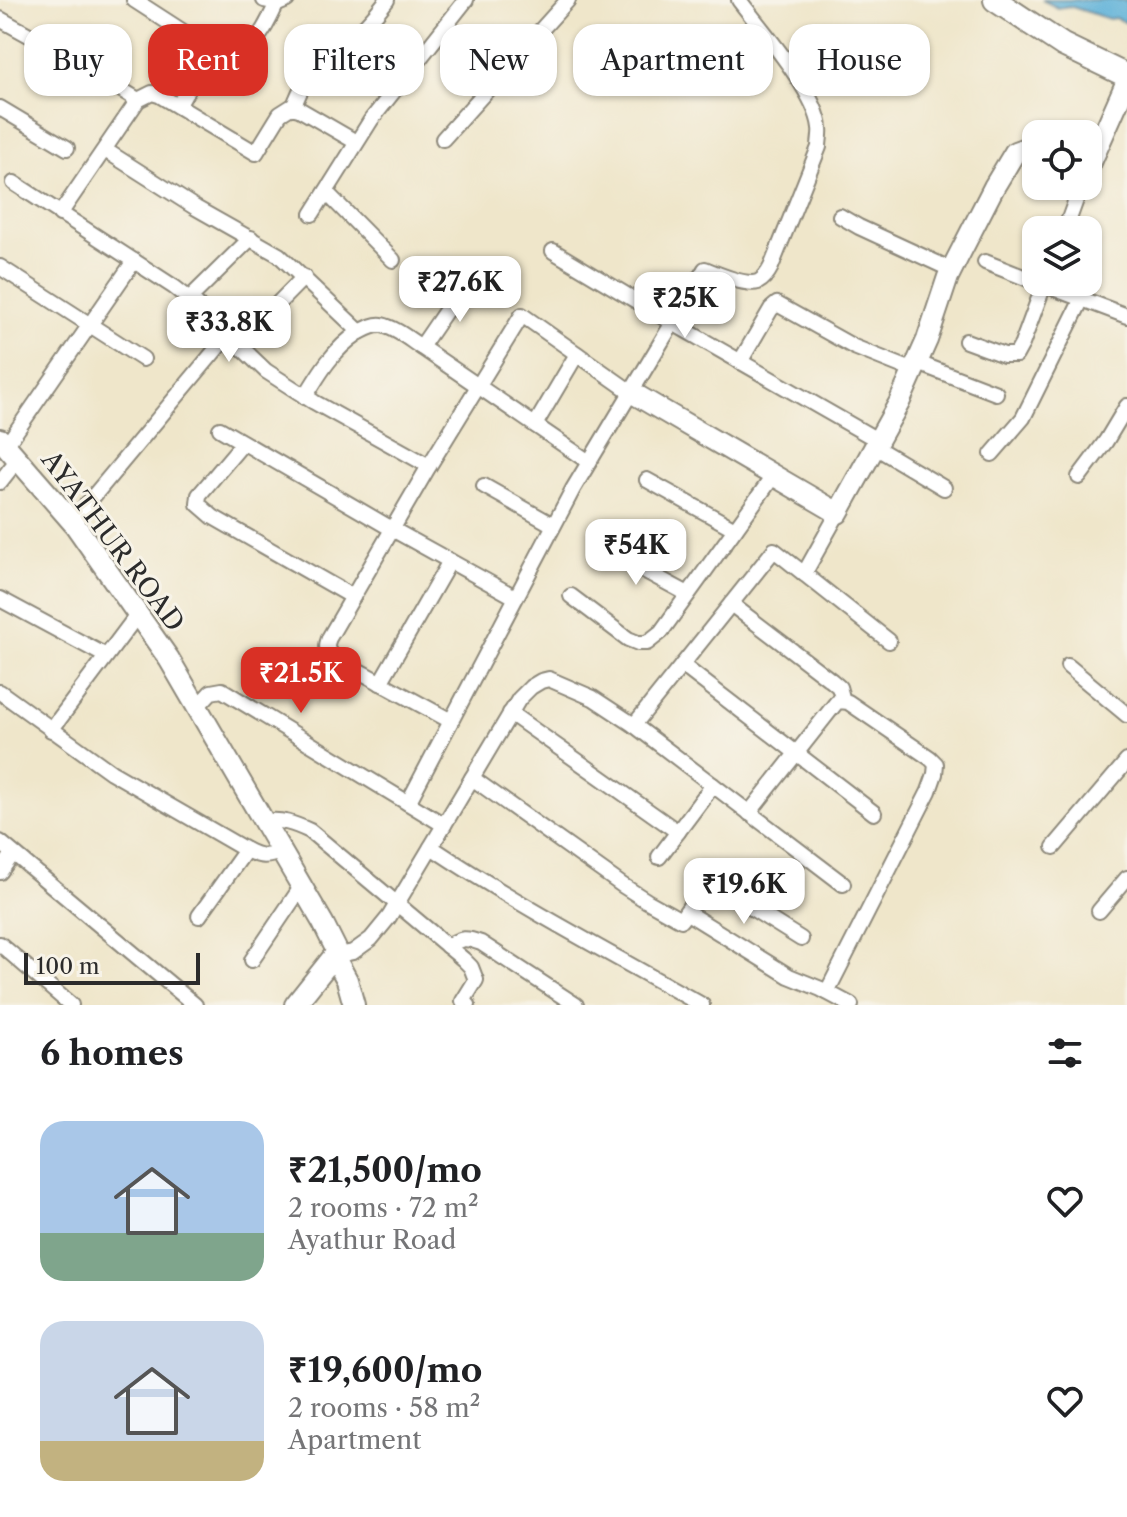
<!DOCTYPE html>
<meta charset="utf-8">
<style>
body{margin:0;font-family:"Libre Caslon Text",serif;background:#f2f2f2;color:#202124;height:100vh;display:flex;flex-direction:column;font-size:30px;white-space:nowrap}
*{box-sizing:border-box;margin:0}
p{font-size:26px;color:#757577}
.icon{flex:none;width:44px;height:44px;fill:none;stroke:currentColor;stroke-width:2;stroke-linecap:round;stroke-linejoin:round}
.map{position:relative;height:1005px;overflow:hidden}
.drawer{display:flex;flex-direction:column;background:#fff;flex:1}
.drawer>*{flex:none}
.hud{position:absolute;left:24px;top:24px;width:1080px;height:72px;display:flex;gap:16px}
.controls{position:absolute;left:1022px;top:120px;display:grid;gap:16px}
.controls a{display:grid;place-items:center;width:80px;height:80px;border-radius:16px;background:#fff;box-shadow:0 2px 6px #0004;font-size:40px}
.scale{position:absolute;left:24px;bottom:20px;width:176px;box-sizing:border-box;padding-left:8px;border:4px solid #2b2b2b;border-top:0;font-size:22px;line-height:28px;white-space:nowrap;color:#2b2b2b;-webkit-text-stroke:6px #f7f3e8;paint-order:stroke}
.price{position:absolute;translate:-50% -68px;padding:0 18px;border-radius:16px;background:#fff;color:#222;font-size:26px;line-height:52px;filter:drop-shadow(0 2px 4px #0008)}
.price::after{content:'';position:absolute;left:50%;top:48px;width:24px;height:18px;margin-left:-12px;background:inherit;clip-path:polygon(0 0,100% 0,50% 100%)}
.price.active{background:#d93025;color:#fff}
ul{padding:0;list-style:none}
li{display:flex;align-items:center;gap:24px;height:200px;padding:0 40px}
li span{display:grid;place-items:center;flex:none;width:224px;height:160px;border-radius:24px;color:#555}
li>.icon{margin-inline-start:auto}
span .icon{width:96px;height:96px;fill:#fffc;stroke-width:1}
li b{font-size:34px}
h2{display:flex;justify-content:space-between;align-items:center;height:96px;padding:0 40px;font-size:34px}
.pill{padding:0 28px;border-radius:24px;background:#fff;box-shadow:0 2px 6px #0004;font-size:28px;line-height:72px}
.pill.active{background:#d93025;color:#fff}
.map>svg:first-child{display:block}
</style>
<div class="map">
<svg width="1127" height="1005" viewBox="0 0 1127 1005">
<rect width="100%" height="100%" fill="#f7f3e8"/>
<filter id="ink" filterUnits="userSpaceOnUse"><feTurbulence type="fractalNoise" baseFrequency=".0125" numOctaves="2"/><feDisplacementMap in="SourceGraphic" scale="16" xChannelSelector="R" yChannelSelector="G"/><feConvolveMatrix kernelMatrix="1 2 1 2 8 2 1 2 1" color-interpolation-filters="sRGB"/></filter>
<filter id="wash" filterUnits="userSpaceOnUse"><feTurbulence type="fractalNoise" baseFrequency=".006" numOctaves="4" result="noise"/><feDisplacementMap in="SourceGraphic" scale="32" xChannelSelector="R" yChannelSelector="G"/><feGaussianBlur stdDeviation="1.8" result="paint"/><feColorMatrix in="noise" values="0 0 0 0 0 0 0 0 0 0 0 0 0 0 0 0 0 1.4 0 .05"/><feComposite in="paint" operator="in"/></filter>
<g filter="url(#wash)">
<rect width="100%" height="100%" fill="#efe6ca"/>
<path fill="#5cb0d8" stroke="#446e82" stroke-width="2" d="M1042 0H1127V23L1115 18 1109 19 1069 6 1058 8Z"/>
</g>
<g filter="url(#ink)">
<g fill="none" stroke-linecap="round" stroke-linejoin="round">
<g stroke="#8d887a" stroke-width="18">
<g id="street">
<path d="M134 0 185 33 212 58"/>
<path d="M264 0 280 3 287 0"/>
<path d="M0 19 58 51 138 100"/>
<path d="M178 106C187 92 196 70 210 60 217 54 230 53 239 50 260 44 268 21 277 3"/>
<path d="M0 108 67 148"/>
<path d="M293 108C300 90 308 72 324 61 331 56 338 52 344 46 360 32 374 17 387 0"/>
<path d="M443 139 568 0"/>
<path d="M105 150 196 208 279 255 360 332"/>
<path d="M14 183 174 287 197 305 266 371 314 402 429 466"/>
<path d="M326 192 393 260"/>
<path d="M60 214 138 100 152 93 159 95 256 153 280 114 291 107 299 109 356 142"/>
<path d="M312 214 371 120 466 0"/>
<path d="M840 216 859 227 952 270"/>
<path d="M1065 230 1081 186"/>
<path d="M553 251 673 323 879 441"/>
<path d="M985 262 1036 282"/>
<path d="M0 267 143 359"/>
<path d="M1037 282 1127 316"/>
<path d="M189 299 251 238"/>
<path d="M966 341 1004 355H1016L1022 344 1045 282"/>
<path d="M237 345 304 277"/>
<path d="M421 347 458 293 477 278"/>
<path d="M740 362 771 309 777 304 854 347 914 371"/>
<path d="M918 363 996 393"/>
<path d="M305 397C320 372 334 349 358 333 366 329 373 324 382 325 396 328 410 340 421 347L589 462"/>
<path d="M535 425 577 354"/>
<path d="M220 429 392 529 515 597"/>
<path d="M243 443 199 495 198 504 213 517 353 597"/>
<path d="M6 446 134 261"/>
<path d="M875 447 944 488"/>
<path d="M992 454 1023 418 1082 299"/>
<path d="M1079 477 1106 441 1127 406"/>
<path d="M647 480 735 529"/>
<path d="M0 482 18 459"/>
<path d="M484 486 553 525"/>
<path d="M72 522 228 335"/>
<path d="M601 547 688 594"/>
<path d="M804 574 838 513"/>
<path d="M571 596 628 639 638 643H647L661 632 774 475"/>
<path d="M0 599 106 656"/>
<path d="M731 604 832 681 839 687 843 701"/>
<path d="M682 665 874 813"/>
<path d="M1068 666 1127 715"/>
<path d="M380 683 450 561"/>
<path d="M0 692 111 772 246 850C260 857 267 858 281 851"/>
<path d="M198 706 211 692 222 690 408 803"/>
<path d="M510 713 678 832"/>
<path d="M451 721 335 658C327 651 325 648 329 638L429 466 522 315 631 392"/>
<path d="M634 725 774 550 889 641"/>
<path d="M51 730 138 614"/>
<path d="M472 778 622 885 647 901 681 920 707 880 801 939"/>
<path d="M749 813 836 703 840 701 848 702 930 758 936 764 935 774 929 791 827 992"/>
<path d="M264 822C280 818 295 824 310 831L463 959 471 967 476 980 463 1001 468 1005"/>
<path d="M444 825 519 699 531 687 541 681 549 679 593 698 634 725 843 884"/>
<path d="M0 842 195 1005"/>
<path d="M431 847C518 905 611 954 702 1005"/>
<path d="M1054 847 1127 761"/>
<path d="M659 857 713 785"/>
<path d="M0 872 13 854"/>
<path d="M1099 911 1127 878"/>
<path d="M686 912 789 976 821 989 851 1005"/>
<path d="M199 916 246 850"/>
<path d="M0 944 71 1005"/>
<path d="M447 946C462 938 465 937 481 943L576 1005"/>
<path d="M334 956 353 952 371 939 389 917 444 825 408 803 573 489 705 269C717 274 746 286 758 282 764 279 768 273 771 267L819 147C819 141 821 133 820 128 817 93 761 29 739 0"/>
<path d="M252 960 302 886"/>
</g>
</g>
<g stroke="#8d887a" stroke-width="24">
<g id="secondary">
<path d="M1088 169 1127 81"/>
<path d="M631 392 838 513 899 403 927 340 948 277 957 259 994 187 1015 152 1026 148 1036 154"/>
<path d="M0 439 75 525 169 659 323 923 336 949 334 956 295 1005"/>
<path d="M334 956 347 980 354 1005"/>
</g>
</g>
<g stroke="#8d887a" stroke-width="26">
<path id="primary" d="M995 0 1063 45 1127 76"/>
</g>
<use href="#street" stroke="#fff" stroke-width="14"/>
<use href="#secondary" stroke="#fff" stroke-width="20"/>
<use href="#primary" stroke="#fff" stroke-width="22"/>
</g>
</g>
<g text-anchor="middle" stroke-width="6" stroke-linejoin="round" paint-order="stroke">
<g font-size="26" fill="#2b2b2b" stroke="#f7f3e8">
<text transform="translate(113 541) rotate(53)" y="9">AYATHUR ROAD</text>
</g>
</g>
</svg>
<div class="controls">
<a><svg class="icon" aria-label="locate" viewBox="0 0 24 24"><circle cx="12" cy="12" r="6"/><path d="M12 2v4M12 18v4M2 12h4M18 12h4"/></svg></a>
<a><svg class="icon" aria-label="layers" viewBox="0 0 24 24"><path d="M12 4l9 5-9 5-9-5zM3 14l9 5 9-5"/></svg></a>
</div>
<div class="scale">100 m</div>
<b class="price" style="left:460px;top:324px">₹27.6K</b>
<b class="price" style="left:685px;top:340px">₹25K</b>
<b class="price" style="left:229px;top:364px">₹33.8K</b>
<b class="price" style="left:636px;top:587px">₹54K</b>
<b class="price active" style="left:301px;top:715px">₹21.5K</b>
<b class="price" style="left:744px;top:926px">₹19.6K</b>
<div class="hud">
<a class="pill">Buy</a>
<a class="pill active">Rent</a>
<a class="pill">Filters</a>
<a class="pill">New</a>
<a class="pill">Apartment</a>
<a class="pill">House</a>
</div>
</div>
<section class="drawer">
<h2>6 homes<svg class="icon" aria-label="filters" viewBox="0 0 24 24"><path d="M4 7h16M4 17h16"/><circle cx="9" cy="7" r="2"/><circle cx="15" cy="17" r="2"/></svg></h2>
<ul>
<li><span style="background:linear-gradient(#a9c7e8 70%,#7fa58c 0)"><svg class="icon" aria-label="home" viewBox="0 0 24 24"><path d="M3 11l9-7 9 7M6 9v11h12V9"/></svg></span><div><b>₹21,500/mo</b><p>2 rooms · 72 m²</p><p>Ayathur Road</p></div><svg class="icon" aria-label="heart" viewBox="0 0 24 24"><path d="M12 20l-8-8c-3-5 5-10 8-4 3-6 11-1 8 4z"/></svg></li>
<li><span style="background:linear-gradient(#c9d6e8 75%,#c2b280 0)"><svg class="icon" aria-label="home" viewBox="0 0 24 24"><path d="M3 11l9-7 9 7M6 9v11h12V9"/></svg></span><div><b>₹19,600/mo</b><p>2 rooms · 58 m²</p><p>Apartment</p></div><svg class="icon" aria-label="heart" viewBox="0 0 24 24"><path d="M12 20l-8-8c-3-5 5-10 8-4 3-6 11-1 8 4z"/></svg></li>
</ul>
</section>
